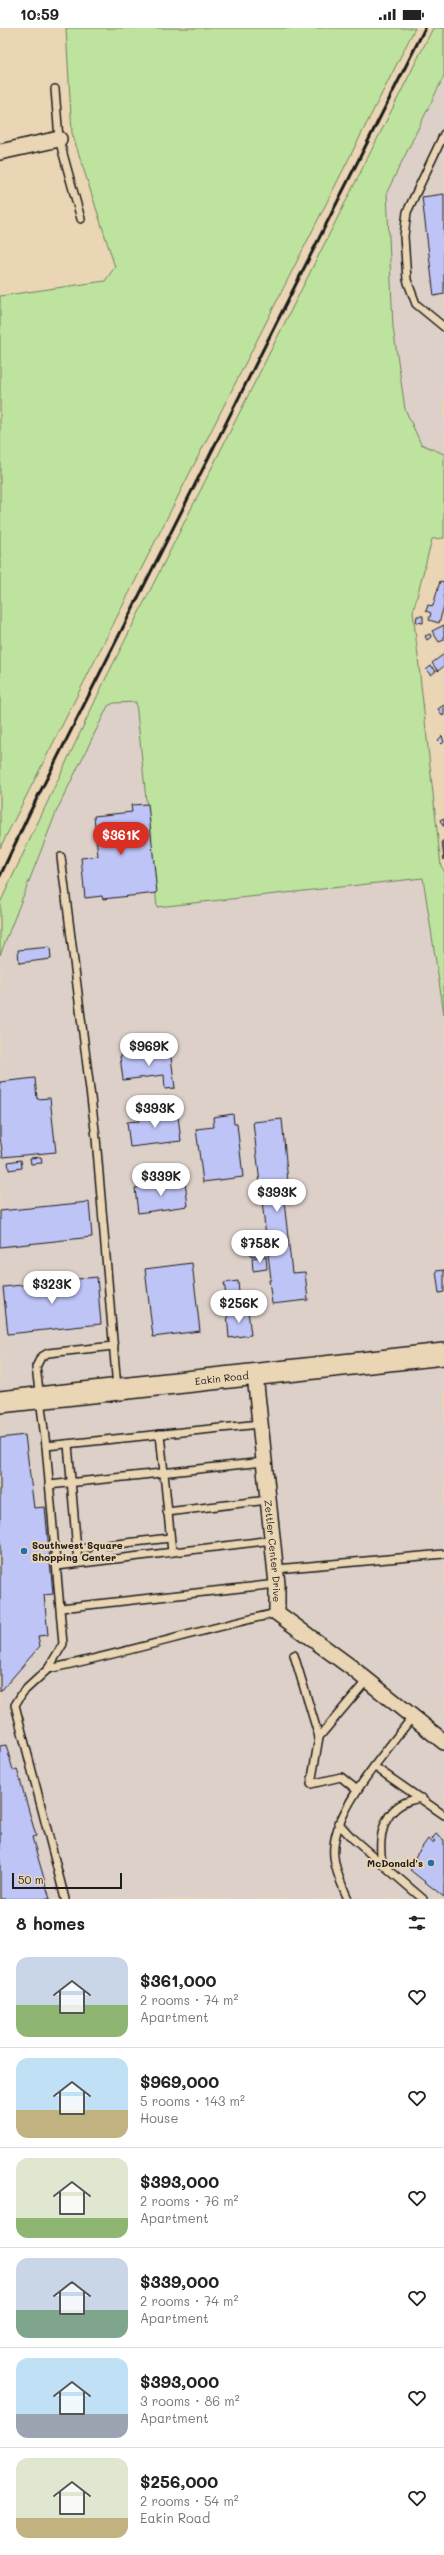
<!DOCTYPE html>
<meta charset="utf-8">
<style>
body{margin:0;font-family:Mali,sans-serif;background:#f2f2f2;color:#222;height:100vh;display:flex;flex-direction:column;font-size:15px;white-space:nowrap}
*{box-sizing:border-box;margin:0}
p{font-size:13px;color:#767676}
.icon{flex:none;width:22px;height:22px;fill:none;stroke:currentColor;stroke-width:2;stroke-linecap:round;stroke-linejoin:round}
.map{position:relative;height:1871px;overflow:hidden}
.sheet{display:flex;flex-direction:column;background:#fff;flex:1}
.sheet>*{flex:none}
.scale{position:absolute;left:12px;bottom:10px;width:110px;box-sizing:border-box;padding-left:4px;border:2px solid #1c1c1c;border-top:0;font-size:11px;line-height:14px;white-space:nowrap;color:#1c1c1c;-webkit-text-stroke:3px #ead5b4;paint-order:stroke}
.price{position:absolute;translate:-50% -34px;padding:0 9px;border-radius:14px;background:#fff;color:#222;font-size:13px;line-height:26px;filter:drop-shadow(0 1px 2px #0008)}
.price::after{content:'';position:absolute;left:50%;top:24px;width:12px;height:9px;margin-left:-6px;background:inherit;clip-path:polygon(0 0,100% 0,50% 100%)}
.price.selected{background:#d93025;color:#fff}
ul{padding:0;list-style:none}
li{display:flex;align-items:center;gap:12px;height:100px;padding:0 16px}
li+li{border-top:1px solid #e0e0e0}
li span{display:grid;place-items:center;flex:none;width:112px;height:80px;border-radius:12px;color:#555}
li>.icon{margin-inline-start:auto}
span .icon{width:48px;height:48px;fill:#fffc;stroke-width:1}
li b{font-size:17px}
h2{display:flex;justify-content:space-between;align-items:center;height:48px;padding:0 16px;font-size:17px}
.status{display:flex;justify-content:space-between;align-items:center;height:28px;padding:0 20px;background:#fff;direction:ltr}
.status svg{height:11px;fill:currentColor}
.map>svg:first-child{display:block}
</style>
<div class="status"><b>10:59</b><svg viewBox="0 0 49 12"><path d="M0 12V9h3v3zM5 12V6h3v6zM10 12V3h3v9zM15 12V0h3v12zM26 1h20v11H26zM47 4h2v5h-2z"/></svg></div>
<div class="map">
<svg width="444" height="1871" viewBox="0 0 444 1871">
<rect width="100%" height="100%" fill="#ead5b4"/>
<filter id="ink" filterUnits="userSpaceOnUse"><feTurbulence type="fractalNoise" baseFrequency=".025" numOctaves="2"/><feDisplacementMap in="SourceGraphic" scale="8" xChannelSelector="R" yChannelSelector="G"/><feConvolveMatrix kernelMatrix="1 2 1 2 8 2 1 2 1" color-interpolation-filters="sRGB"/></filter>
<g filter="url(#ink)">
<g fill="#ddd0c8">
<path d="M444 48V426L421 416 405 381 393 299 387 164Z"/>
<path d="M136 674 157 879 423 850 444 986V1871H0V927L57 782 108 678 114 675Z"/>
</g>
<g fill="#bee39e" stroke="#6d805d">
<path d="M66 0H415L0 820V268L105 253 115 239 72 105Z"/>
<path d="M433 0H444V48L387 164 393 299 405 381 421 416 444 426V510L432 511 413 584 441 838 444 842V986L423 850 157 879 136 674 114 675 108 678 57 782 0 927V875L104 654Z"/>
</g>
<g fill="#bec4f6" stroke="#1c1c1c">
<path d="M444 166V266L434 268 422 169Z"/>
<path d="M440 553 444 554V578L439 595 429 592 431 585 426 583 428 577 433 578Z"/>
<path d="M417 588H423V595L416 594Z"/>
<path d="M444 597V612L439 614 432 603Z"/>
<path d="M430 606 431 609 427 612 425 608Z"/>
<path d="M444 626V638L438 643 432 635Z"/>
<path d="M431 638 436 643 431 647 426 642Z"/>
<path d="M444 677V687L443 688 438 681Z"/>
<path d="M442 708 444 714 442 716 438 712Z"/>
<path d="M148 776 157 865 103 871 102 868 85 870 81 830 98 828 94 788 132 784 131 777Z"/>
<path d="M444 790V798H443L440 792Z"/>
<path d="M442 813H444V832Z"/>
<path d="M50 919 51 931 19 935 18 922Z"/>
<path d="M170 1022 175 1060 165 1061 164 1047 123 1052 120 1028Z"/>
<path d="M35 1050 37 1071 50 1070 56 1124 3 1129 0 1109V1054Z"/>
<path d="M175 1082 176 1088H178L181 1113 130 1119 127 1094 139 1093V1086Z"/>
<path d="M233 1086 234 1096H237L243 1149 203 1154 196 1101 214 1099 213 1089Z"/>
<path d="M282 1091 288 1154 282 1155 292 1245 305 1244 308 1272 272 1276 269 1252H271L253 1094Z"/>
<path d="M41 1129 42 1135 31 1136 30 1130Z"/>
<path d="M21 1132 22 1140 9 1142 8 1134Z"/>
<path d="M185 1154 188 1178 138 1185 135 1160Z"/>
<path d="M89 1174 92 1209 0 1219V1183Z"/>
<path d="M264 1215 265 1226 251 1228 250 1217Z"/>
<path d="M266 1228 267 1241 253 1243 252 1230Z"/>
<path d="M192 1235 200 1303 153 1309 145 1241Z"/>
<path d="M444 1242V1264L439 1265 436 1243Z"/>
<path d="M97 1249 101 1296 8 1306 3 1259Z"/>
<path d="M238 1253 239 1265 226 1267 224 1255Z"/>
<path d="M248 1283 251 1307 229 1310 227 1285Z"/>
<path d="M25 1407 34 1480 45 1479 53 1566 44 1567 48 1607 38 1608 40 1618 0 1664V1410Z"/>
<path d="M6 1717 13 1742 17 1741 36 1808 32 1809 50 1871H0V1718Z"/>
<path d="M436 1806 444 1812V1869L410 1842 420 1833 415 1829 428 1811 433 1815 435 1813 432 1811Z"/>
</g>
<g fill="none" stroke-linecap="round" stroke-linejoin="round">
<g stroke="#1c1c1c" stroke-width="10">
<g id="lane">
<path d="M55 61 59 111 81 191"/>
<path d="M444 106 407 184 404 208 407 252 416 276 444 299"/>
<path d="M61 829 96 1110 117 1360"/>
<path d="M160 1406 172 1524"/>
<path d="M68 1416 78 1535"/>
<path d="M46 1418 260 1396"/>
<path d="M49 1457 264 1434"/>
<path d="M167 1484 268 1472"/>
<path d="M108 1517 170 1510"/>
<path d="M77 1521 89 1520"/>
<path d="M57 1538 273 1512"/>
<path d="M276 1541 444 1526"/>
<path d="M61 1580 277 1556"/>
<path d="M294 1627 319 1709"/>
<path d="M48 1641C125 1625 200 1602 277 1585"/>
<path d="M375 1739 444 1787"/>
<path d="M357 1762 341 1749 311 1756 319 1709 367 1652"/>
<path d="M338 1795 352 1810 423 1871"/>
<path d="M382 1835C377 1803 386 1774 422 1770"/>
<path d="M65 1871 15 1677 23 1664 48 1641 63 1616 46 1418 36 1339 41 1329 48 1325 114 1318"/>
<path d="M348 1871C341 1855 332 1836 334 1818 337 1777 388 1722 413 1688"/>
</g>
</g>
<g stroke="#1c1c1c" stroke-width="18">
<g id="street">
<path d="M0 124 59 111"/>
<path id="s1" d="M255 1347 277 1556V1585L352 1640 444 1714"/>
</g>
</g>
<g stroke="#1c1c1c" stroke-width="24">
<g id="secondary">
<path id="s2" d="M0 1374 444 1326"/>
</g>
</g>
<use href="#lane" stroke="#ead5b4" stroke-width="7"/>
<use href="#street" stroke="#ead5b4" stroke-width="15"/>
<use href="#secondary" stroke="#ead5b4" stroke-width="21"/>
<path stroke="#1c1c1c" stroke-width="3" d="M0 848 30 784 425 0"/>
</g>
</g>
<g fill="#1f6fb2" stroke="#ead5b4" stroke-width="1.5">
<circle cx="24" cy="1523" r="4"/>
<circle cx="431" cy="1835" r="4"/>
</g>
<g text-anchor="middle" stroke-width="4" stroke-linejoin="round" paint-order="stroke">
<g font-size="10" fill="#1c1c1c" stroke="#ead5b4">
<text dy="4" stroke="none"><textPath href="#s2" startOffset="223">Eakin Road</textPath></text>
<text dy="4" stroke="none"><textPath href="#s1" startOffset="177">Zettler Center Drive</textPath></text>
</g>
<g font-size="10" font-weight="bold" fill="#1c1c1c" stroke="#ead5b4" text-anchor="start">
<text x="32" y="1521">Southwest Square<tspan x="32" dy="12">Shopping Center</tspan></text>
<text x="423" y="1839" text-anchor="end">McDonald's</text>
</g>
</g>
</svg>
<div class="scale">50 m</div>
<b class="price selected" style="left:121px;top:828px">$361K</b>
<b class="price" style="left:149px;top:1039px">$969K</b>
<b class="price" style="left:155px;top:1101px">$393K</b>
<b class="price" style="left:161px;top:1169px">$339K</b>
<b class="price" style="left:277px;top:1185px">$393K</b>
<b class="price" style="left:260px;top:1236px">$758K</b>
<b class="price" style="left:52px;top:1277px">$323K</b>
<b class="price" style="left:239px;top:1296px">$256K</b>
</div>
<section class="sheet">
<h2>8 homes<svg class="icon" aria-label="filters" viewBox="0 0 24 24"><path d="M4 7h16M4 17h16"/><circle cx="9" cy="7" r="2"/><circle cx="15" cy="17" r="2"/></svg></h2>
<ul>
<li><span style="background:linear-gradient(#c9d6e8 60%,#8fb573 0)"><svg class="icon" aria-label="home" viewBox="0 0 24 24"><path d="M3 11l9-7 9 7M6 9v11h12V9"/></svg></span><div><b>$361,000</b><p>2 rooms · 74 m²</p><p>Apartment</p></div><svg class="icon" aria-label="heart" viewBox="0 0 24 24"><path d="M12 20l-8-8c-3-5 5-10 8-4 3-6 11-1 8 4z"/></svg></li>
<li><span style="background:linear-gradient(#bfe0f5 65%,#c2b280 0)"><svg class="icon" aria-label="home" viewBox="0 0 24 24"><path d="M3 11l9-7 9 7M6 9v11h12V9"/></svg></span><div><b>$969,000</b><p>5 rooms · 143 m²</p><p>House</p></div><svg class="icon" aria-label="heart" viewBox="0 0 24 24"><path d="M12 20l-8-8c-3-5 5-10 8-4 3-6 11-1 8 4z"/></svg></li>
<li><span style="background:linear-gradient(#dfe7d0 75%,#8fb573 0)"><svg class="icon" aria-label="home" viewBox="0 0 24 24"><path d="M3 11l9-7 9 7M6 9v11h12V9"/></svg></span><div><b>$393,000</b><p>2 rooms · 76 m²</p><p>Apartment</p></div><svg class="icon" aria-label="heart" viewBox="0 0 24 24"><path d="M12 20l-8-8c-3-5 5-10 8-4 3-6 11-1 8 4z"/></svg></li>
<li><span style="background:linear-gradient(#c9d6e8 65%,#7fa58c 0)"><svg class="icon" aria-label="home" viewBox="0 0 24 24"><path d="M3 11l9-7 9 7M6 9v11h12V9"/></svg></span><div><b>$339,000</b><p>2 rooms · 74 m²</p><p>Apartment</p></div><svg class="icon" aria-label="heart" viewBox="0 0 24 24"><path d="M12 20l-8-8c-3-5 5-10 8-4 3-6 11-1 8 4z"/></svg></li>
<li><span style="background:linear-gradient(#bfe0f5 70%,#9aa5b1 0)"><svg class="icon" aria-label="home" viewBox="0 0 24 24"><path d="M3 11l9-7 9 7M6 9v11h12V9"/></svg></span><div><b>$393,000</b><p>3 rooms · 86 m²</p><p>Apartment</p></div><svg class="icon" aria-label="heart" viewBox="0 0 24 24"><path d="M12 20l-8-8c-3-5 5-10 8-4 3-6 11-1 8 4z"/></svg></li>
<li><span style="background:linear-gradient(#dfe7d0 75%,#c2b280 0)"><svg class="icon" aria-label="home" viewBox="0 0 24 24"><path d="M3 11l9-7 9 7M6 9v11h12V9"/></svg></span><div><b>$256,000</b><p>2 rooms · 54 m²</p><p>Eakin Road</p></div><svg class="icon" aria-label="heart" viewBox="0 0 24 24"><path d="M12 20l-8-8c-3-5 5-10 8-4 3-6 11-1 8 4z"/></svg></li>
</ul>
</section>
